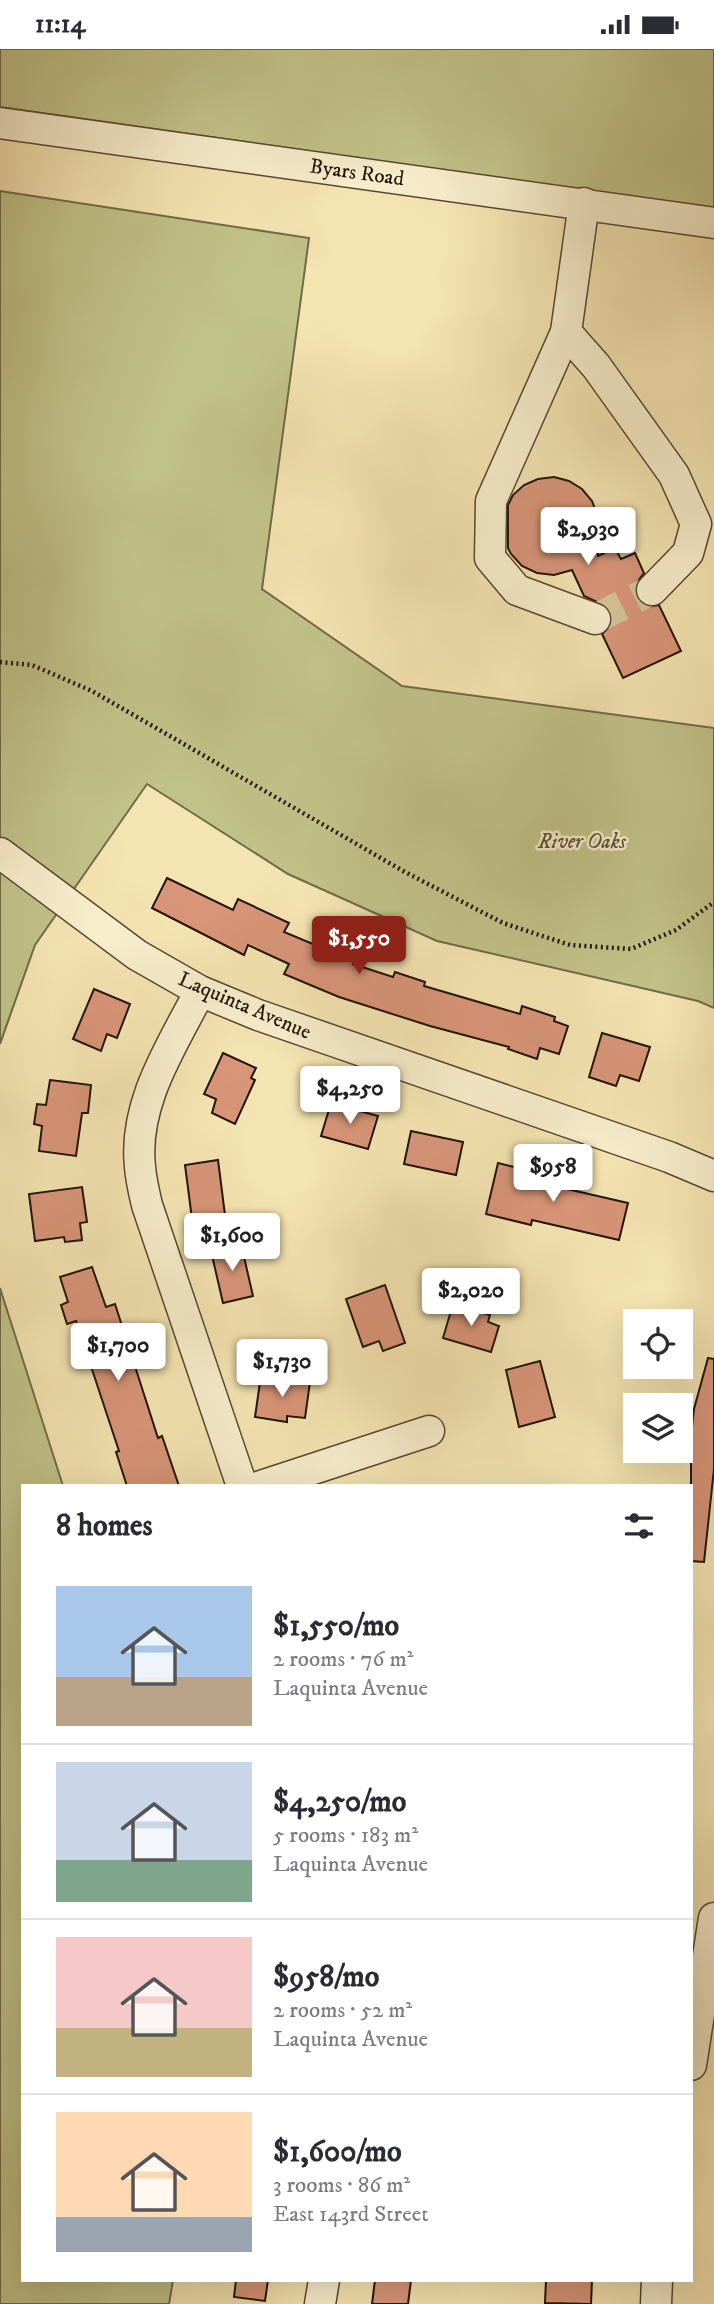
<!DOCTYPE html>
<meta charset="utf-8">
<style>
body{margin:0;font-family:"IM FELL DW Pica",serif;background:#f7f7f7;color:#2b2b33;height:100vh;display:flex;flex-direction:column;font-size:26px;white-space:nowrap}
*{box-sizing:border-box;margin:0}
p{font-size:23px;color:#7c7c81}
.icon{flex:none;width:38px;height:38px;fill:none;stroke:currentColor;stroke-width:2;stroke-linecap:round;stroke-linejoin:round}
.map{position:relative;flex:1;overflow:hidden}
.panel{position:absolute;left:21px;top:1435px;width:672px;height:798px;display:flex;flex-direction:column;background:#fff;border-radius:0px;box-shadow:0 7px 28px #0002}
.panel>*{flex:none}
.controls{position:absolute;left:623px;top:1260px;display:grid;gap:14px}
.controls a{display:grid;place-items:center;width:70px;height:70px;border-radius:0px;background:#fff;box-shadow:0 7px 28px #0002;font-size:35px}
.price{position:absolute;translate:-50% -60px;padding:0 16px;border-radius:7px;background:#fff;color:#222;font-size:23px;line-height:46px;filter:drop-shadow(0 2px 4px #0008)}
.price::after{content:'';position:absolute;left:50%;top:42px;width:21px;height:16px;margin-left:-10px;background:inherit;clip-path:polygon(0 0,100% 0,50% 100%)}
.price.selected{background:#8f2418;color:#fff}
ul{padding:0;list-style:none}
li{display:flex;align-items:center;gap:21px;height:175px;padding:0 35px}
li+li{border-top:2px solid #e1e1e2}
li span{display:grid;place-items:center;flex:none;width:196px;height:140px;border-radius:0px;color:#555}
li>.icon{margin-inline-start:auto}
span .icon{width:84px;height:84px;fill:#fffc;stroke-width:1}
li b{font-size:30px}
h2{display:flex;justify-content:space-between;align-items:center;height:84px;padding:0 35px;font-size:30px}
.status{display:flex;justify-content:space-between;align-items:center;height:49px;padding:0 35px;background:#fff;direction:ltr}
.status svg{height:19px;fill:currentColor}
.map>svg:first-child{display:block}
</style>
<div class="status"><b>11:14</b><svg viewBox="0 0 49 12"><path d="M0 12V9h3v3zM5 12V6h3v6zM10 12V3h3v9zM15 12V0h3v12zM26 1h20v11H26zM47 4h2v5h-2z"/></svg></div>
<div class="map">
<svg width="714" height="2255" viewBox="0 0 714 2255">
<rect width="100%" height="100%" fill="#f4e4b1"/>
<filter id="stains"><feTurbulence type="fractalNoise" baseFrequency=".00286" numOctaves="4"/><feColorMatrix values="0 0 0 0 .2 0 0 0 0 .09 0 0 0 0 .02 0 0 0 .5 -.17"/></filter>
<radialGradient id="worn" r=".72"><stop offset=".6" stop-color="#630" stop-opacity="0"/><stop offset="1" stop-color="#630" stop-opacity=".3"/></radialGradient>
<g fill="#c1c288" stroke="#706b47" stroke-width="2">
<path d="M0 0H714V160L0 58Z"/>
<path d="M0 142 309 189 262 540 402 637 714 679V959L698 952 437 892 288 825 147 735 35 896 0 995Z"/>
<path d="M0 1239 63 1437H23V2231H173L169 2255H0Z"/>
</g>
<g fill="#d89578" stroke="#201406" stroke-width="2">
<path d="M554 428 569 432 582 440 592 452 598 468V507L615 499 621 510 635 504 644 524 635 536V546L640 554 647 558 659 556 681 602 623 629 602 585 612 575V566L608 558 584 547 572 521 554 526 537 524 522 517 511 505 508 499V456L513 446 524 436 538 430Z"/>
<path d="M167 829 233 861 238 850 289 874 284 883 354 912 353 915 393 928 395 923 425 933 424 937 520 965 522 957 555 968 554 972 568 977 559 1005 540 999 537 1010 508 1000 509 998 430 977 339 948 284 925 289 915 248 896 244 906 152 859Z"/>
<path d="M94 940 130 955 117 989 107 985 101 1002 73 990Z"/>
<path d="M602 984 650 998 639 1032 620 1026 616 1037 589 1028Z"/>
<path d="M223 1004 256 1019 251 1029 255 1031 235 1075 212 1064 216 1050 204 1045Z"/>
<path d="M50 1031 91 1036 88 1064H82L76 1107 39 1102 42 1077 34 1075 37 1055 46 1056Z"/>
<path d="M331 1054 378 1067 368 1100 321 1087Z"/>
<path d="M411 1082 463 1093 456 1126 404 1115Z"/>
<path d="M218 1111 225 1166 192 1170 185 1116Z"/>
<path d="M498 1114 543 1125 541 1134 628 1154 619 1191 532 1171 531 1176 486 1165Z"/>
<path d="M82 1138 87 1173 80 1174 82 1191 65 1193 64 1188 35 1192 29 1145Z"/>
<path d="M241 1195 253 1247 223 1254 211 1202Z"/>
<path d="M92 1218 106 1258 115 1255 158 1389 162 1387 179 1437H127L116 1403 119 1402 76 1272 67 1275 61 1256 68 1253 60 1228Z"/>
<path d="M385 1236 405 1294 383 1302 379 1292 363 1298 346 1250Z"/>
<path d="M453 1255 490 1266 488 1273 499 1277 491 1303 443 1289Z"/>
<path d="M708 1309 714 1310V1420L704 1513 691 1512V1413L688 1412 694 1360Z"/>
<path d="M540 1312 555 1368 519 1378 506 1321Z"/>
<path d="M261 1326 310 1333 305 1369 287 1367V1373L255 1368Z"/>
<path d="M236 2231H268L265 2252 234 2248Z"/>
<path d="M375 2231H411L408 2255H372Z"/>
<path d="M546 2231H592L591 2255 545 2254Z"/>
</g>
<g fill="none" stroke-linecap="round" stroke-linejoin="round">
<path stroke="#d4c597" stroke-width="30" stroke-dasharray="30 15" stroke-linecap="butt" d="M595 570 652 541"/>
<g stroke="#554831" stroke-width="33">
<g id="minor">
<path d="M0 74 714 174"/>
<path d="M584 154 566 283 596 317 674 426 696 475 688 504 652 541"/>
<path d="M566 283 491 452 490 509 517 541 595 570"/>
<path d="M0 804 137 906 200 942 258 966 669 1108 714 1127"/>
<path d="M200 942C172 997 133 1054 140 1118 141 1131 144 1143 147 1156L242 1437"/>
<path d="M261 1437 429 1382"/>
<path d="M691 2016 714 1869"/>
<path d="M320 2255 324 2231"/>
<path d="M656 2255 657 2231"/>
</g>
</g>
<path stroke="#201406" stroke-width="4.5" stroke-dasharray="2 3.5" stroke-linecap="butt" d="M0 613 32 616 92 642 405 823 503 874 570 896 631 900 676 881 714 853"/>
<use href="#minor" stroke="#f8edcc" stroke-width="30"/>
</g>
<g text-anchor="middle" stroke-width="5" stroke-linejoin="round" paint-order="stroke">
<g font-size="21" fill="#201406" stroke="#f8edcc">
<text transform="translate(357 123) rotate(8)" y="7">Byars Road</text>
<text transform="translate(245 956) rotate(23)" y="7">Laquinta Avenue</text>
</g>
<g font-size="21" font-style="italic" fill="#585134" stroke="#f8edcc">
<text x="582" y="799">River Oaks</text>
</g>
</g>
<rect width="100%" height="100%" filter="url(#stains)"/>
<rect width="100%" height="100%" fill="url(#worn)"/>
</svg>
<div class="controls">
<a><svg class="icon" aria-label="locate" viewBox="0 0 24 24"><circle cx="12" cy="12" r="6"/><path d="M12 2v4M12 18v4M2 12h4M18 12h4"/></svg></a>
<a><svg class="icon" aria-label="layers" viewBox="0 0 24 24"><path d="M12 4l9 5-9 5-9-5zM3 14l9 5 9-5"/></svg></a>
</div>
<b class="price" style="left:588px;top:518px">$2,930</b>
<b class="price selected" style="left:359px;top:927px">$1,550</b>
<b class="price" style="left:350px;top:1077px">$4,250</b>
<b class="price" style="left:553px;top:1155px">$958</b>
<b class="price" style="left:232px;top:1224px">$1,600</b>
<b class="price" style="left:471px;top:1279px">$2,020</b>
<b class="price" style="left:118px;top:1334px">$1,700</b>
<b class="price" style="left:282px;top:1350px">$1,730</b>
<section class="panel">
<h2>8 homes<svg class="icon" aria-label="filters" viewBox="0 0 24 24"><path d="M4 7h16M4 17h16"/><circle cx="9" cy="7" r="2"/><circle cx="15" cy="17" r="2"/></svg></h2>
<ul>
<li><span style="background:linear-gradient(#a9c7e8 65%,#b9a48a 0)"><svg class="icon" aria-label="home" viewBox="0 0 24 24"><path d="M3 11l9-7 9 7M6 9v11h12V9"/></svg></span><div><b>$1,550/mo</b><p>2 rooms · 76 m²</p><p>Laquinta Avenue</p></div></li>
<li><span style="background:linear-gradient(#c9d6e8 70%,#7fa58c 0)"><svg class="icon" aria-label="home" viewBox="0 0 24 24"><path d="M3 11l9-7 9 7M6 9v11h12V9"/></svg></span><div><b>$4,250/mo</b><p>5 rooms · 183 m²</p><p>Laquinta Avenue</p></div></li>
<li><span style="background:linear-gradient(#f6c9c9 65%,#c2b280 0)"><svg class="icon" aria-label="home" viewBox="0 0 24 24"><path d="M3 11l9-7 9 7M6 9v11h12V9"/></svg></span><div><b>$958/mo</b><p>2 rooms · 52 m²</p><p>Laquinta Avenue</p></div></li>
<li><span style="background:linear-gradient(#ffd9b3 75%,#9aa5b1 0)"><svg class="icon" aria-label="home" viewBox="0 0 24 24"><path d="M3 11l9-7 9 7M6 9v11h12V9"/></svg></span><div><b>$1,600/mo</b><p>3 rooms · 86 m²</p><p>East 143rd Street</p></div></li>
</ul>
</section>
</div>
